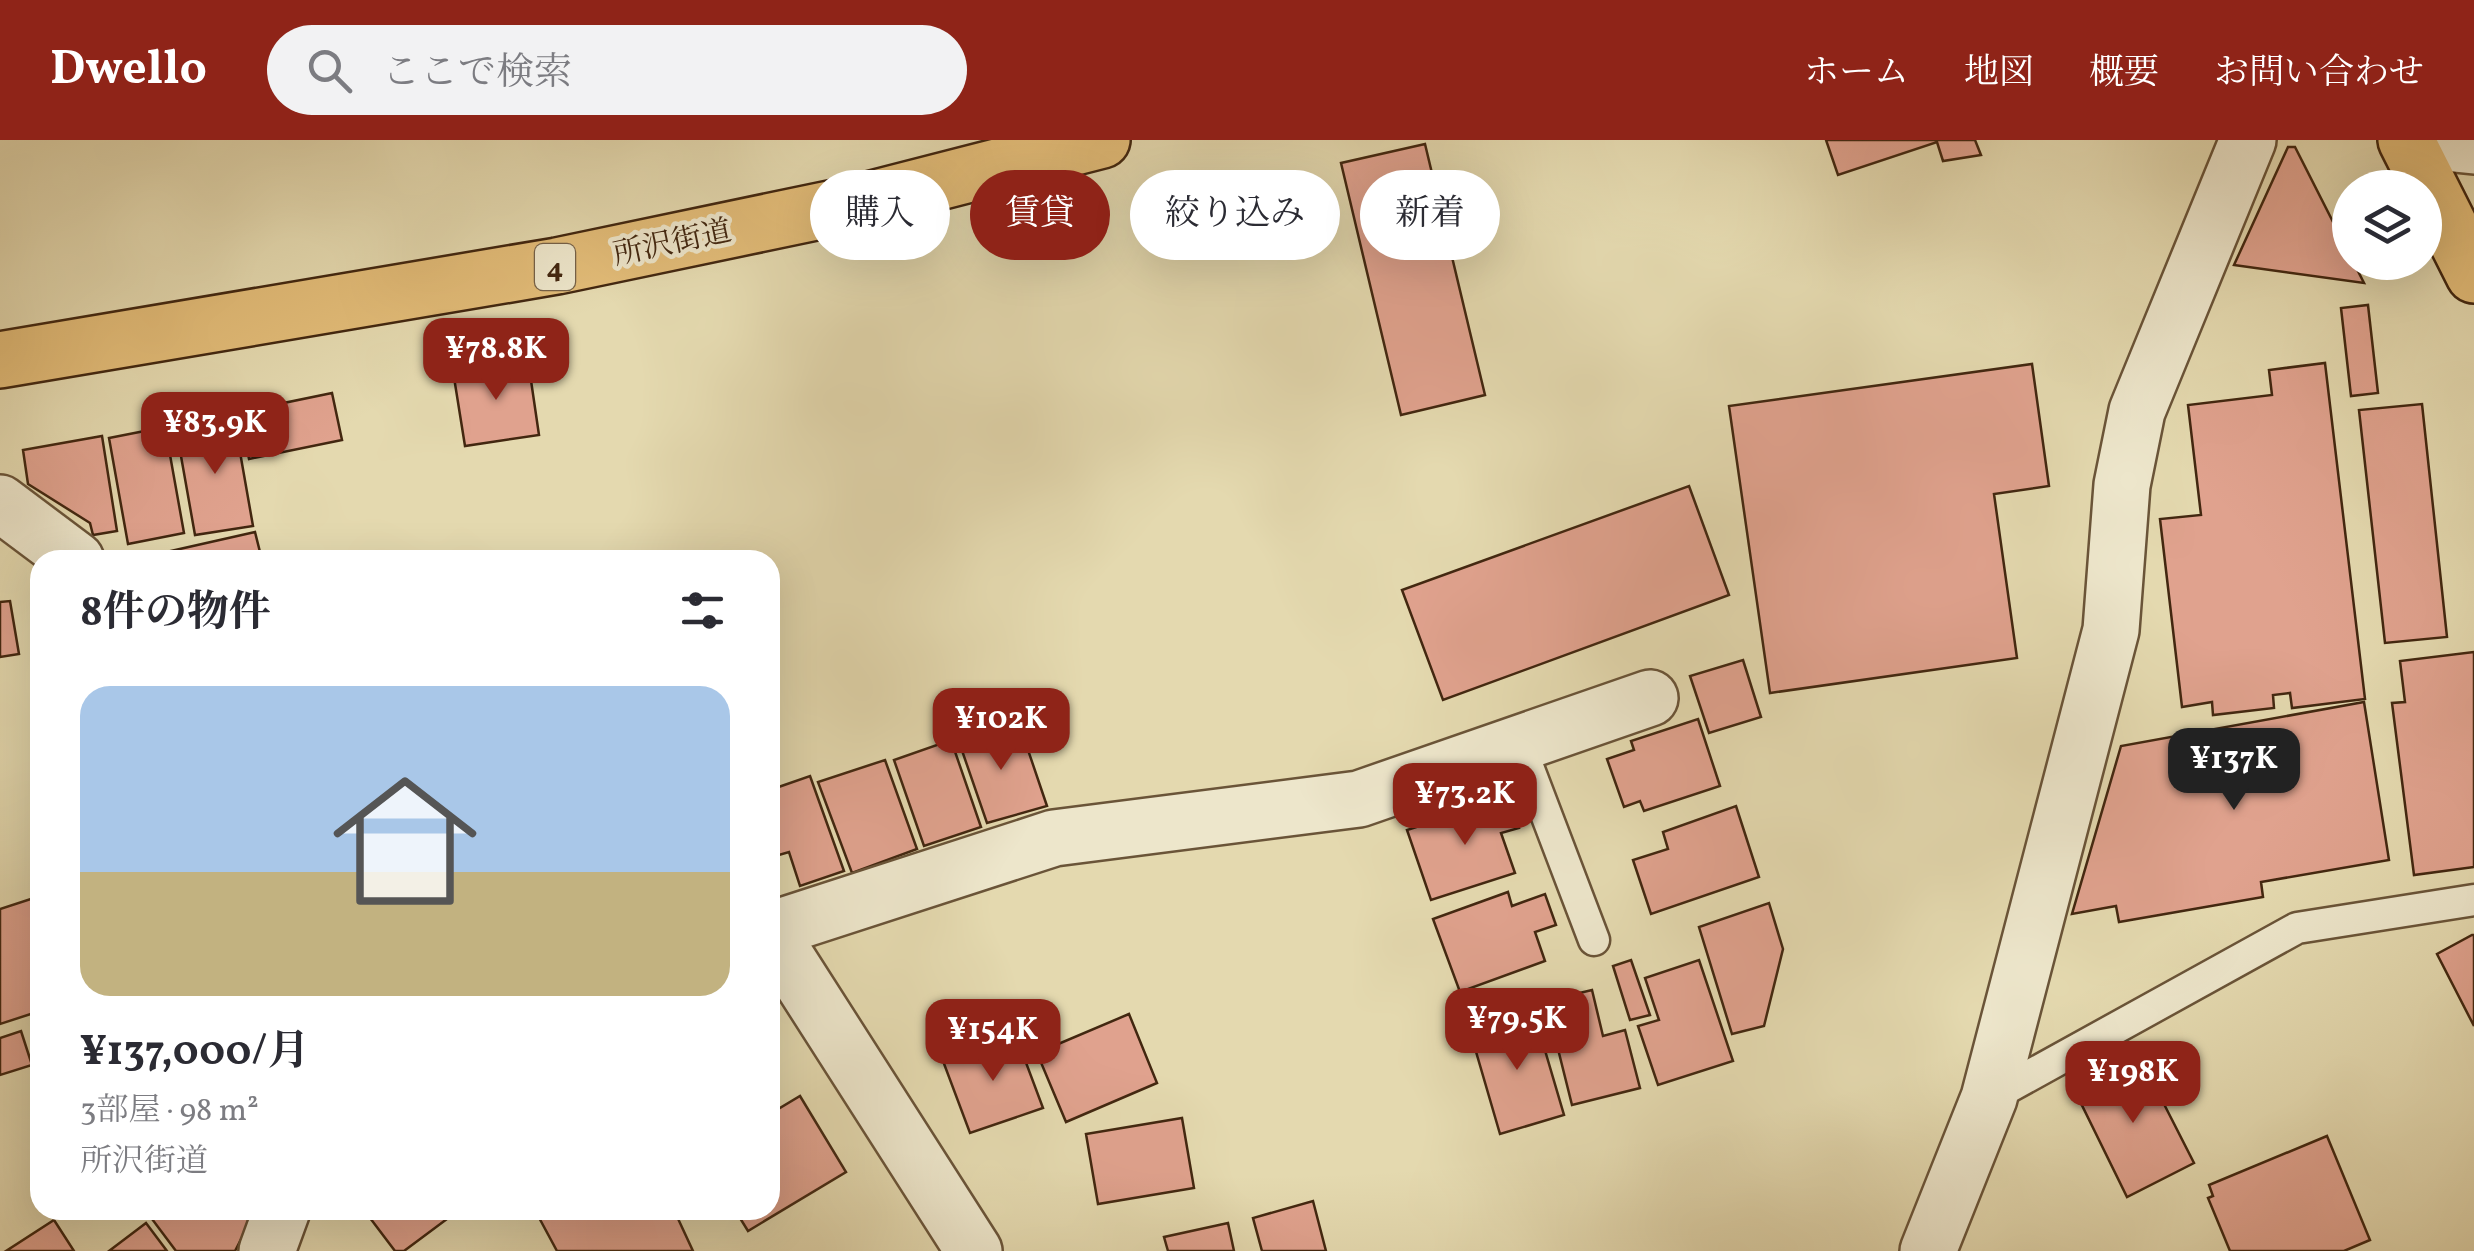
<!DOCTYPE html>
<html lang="ja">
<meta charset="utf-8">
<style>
body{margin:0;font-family:Vollkorn,"Noto Serif JP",serif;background:#f2f2f3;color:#2b2b33;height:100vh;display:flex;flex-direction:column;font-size:38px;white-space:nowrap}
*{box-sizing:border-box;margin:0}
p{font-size:32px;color:#7c7c81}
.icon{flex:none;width:55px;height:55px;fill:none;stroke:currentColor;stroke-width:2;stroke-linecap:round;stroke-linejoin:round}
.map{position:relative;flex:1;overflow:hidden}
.side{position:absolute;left:30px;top:410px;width:750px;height:670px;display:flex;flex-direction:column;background:#fff;border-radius:30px;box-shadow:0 10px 40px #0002}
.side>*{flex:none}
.guide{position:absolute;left:810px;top:30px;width:950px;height:90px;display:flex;gap:20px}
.buttons{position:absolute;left:2332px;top:30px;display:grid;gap:20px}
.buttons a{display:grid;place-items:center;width:110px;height:110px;border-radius:50%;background:#fff;box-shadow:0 10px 40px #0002;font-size:50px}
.price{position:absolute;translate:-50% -85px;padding:0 22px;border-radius:20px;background:#8f2418;color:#fff;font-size:32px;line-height:65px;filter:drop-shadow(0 2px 5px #0008)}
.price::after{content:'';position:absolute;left:50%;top:60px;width:30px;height:22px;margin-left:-15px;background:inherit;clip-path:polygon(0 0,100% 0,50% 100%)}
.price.on{background:#222;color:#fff}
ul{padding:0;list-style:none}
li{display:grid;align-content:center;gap:20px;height:530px;padding:0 50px}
li span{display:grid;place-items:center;height:310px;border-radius:30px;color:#555}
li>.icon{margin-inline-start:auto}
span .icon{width:180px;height:180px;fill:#fffc;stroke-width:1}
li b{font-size:42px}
h2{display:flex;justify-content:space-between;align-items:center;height:120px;padding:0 50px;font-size:42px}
.pill{padding:0 35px;border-radius:45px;background:#fff;box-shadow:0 10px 40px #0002;font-size:35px;line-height:90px}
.pill.on{background:#8f2418;color:#fff}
header{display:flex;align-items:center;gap:60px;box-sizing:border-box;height:140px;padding:0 50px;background:#8f2418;color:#fff}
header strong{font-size:48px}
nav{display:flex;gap:55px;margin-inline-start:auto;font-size:35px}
.search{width:700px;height:90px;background:#f2f2f3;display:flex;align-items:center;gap:25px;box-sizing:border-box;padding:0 35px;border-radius:55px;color:#7c7c81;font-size:38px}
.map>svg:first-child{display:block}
</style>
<header>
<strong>Dwello</strong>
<div class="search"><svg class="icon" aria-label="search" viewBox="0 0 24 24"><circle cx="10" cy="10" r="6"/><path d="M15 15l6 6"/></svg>ここで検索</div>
<nav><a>ホーム</a><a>地図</a><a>概要</a><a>お問い合わせ</a></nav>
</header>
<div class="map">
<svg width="2474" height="1111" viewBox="0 0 2474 1111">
<rect width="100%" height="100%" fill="#e4d9af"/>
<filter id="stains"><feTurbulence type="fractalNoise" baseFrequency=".002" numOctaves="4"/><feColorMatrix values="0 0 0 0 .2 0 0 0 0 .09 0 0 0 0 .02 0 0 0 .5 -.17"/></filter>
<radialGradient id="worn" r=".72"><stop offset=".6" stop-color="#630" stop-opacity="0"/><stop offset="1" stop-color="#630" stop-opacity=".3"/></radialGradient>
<g fill="#e0a28e" stroke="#422710" stroke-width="2.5">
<path d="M1826 0H1975L1981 15 1943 21 1937 2 1838 35Z"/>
<path d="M1425 4 1485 255 1401 275 1341 23Z"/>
<path d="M2288 7H2295L2364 143 2234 125Z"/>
<path d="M2368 165 2378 253 2351 256 2341 168Z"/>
<path d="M528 220 539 295 465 306 453 231Z"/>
<path d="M2325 223 2365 559 2292 568 2290 553 2273 555 2274 568 2213 575 2212 562 2182 567 2160 379 2201 375 2188 265 2272 255 2269 230Z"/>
<path d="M2032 224 2049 346 1994 354 2017 518 1770 553 1729 266Z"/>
<path d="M332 253 342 300 249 319 240 272Z"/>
<path d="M2422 264 2447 497 2385 503 2359 270Z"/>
<path d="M234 278 253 386 195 395 176 288Z"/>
<path d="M165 287 184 393 128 404 109 298Z"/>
<path d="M102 296 117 391 93 395 90 383 28 344 23 310Z"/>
<path d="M1689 346 1729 455 1443 560 1402 450Z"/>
<path d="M255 392 262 420H163L162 413Z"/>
<path d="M10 461 19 514 0 517V462Z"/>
<path d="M2474 512V727L2414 735 2392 563 2405 562 2400 521Z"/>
<path d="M1743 520 1761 577 1709 593 1690 536Z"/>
<path d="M2364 562 2389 720 2261 742 2263 757 2119 782 2116 766 2072 774 2121 606Z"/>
<path d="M1698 579 1720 646 1644 671 1640 661 1624 667 1607 619 1634 610 1631 601Z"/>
<path d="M1005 580 1015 608 1026 604 1047 666 987 683 957 596Z"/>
<path d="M951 600 981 687 924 706 894 620Z"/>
<path d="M885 620 917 709 852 733 818 642Z"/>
<path d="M810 636 844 731 800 746 789 712 772 717 770 712V650Z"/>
<path d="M1509 657 1519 688 1501 693 1515 733 1431 760 1407 690Z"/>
<path d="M1736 666 1759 737 1651 774 1633 720 1668 709 1663 692Z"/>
<path d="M1508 752 1512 766 1545 754 1556 785 1535 792 1545 821 1460 852 1433 779Z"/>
<path d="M40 756V871L0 884V769Z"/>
<path d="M1769 763 1783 809 1764 886 1732 894 1699 787Z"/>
<path d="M2472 795H2474V886L2437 814Z"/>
<path d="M1631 820 1650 875 1630 880 1613 826Z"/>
<path d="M1699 820 1733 921 1658 945 1638 886 1659 880 1645 838Z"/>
<path d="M1592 850 1603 896 1625 890 1640 948 1572 965 1546 861Z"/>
<path d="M1534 873 1564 975 1500 994 1470 891Z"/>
<path d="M1129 874 1157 943 1066 982 1037 913Z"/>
<path d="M21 891 32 925 0 935V898Z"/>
<path d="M1016 896 1043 968 970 993 943 921Z"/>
<path d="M2139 915 2194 1023 2127 1057 2073 947Z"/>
<path d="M800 956 846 1032 748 1091 735 1070H770V974Z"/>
<path d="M1182 978 1194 1048 1098 1064 1086 994Z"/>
<path d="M2327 996 2370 1100 2344 1111H2230L2208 1058 2213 1056 2209 1045Z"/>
<path d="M1313 1061 1326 1111H1262L1253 1078Z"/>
<path d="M157 1070H256L235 1111H176L152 1079Z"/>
<path d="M364 1070H459L404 1111H395Z"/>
<path d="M674 1070 693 1111H557L536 1072Z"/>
<path d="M54 1080 74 1111H6Z"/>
<path d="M146 1083 167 1111H109Z"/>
<path d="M1228 1083 1234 1111H1168L1164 1097Z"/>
</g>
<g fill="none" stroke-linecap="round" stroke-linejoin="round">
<g stroke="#6a5438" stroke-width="35">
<g id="service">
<path d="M1519 603 1594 800"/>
<path d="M1989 958 2297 788 2474 760"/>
</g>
</g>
<g stroke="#6a5438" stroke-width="60">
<g id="minor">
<path d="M2415 0 2474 6"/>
<path d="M0 363 76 420"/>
<path d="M770 790 1054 698 1359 659 1650 558"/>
<path d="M770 792 974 1111"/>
<path d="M267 1111 282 1070"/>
<path d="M1928 1111 1989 958 2111 490 2122 345 2137 271 2248 0"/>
</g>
</g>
<g stroke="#422710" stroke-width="60">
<g id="primary">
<path d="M2406 0 2474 135"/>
<path d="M0 220 557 126 849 65 1102 0"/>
</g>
</g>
<use href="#service" stroke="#ede6cb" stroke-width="30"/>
<use href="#minor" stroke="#ede6cb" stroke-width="55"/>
<use href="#primary" stroke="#e2bc78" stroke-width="55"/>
</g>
<g text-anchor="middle" stroke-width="9" stroke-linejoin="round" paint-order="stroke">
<rect fill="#ede6cb" stroke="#756048" stroke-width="2.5" x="535" y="104" width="40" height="46" rx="8"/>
<g font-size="28" font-weight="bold" fill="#422710">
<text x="555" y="137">4</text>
</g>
<g font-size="30" fill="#422710" stroke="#ede6cb">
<text transform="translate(672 102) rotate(-12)" y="10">所沢街道</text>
</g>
</g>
<rect width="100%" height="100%" filter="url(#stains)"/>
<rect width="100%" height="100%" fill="url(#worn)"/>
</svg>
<div class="buttons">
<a><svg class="icon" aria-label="layers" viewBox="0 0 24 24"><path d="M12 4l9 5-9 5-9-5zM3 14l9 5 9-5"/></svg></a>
</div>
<b class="price" style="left:496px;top:263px">¥78.8K</b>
<b class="price" style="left:215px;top:337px">¥83.9K</b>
<b class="price" style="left:1001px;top:633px">¥102K</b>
<b class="price on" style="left:2234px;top:673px">¥137K</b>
<b class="price" style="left:1465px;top:708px">¥73.2K</b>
<b class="price" style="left:1517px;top:933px">¥79.5K</b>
<b class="price" style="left:993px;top:944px">¥154K</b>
<b class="price" style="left:2133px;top:986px">¥198K</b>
<div class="guide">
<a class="pill">購入</a>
<a class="pill on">賃貸</a>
<a class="pill">絞り込み</a>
<a class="pill">新着</a>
</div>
<section class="side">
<h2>8件の物件<svg class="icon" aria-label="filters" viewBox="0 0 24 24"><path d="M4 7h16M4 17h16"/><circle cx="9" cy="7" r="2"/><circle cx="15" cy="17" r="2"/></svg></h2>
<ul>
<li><span style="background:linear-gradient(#a9c7e8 60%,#c2b280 0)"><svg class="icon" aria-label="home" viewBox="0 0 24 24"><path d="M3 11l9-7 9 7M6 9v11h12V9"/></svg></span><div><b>¥137,000/月</b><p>3部屋 · 98 m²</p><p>所沢街道</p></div></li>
</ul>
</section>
</div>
